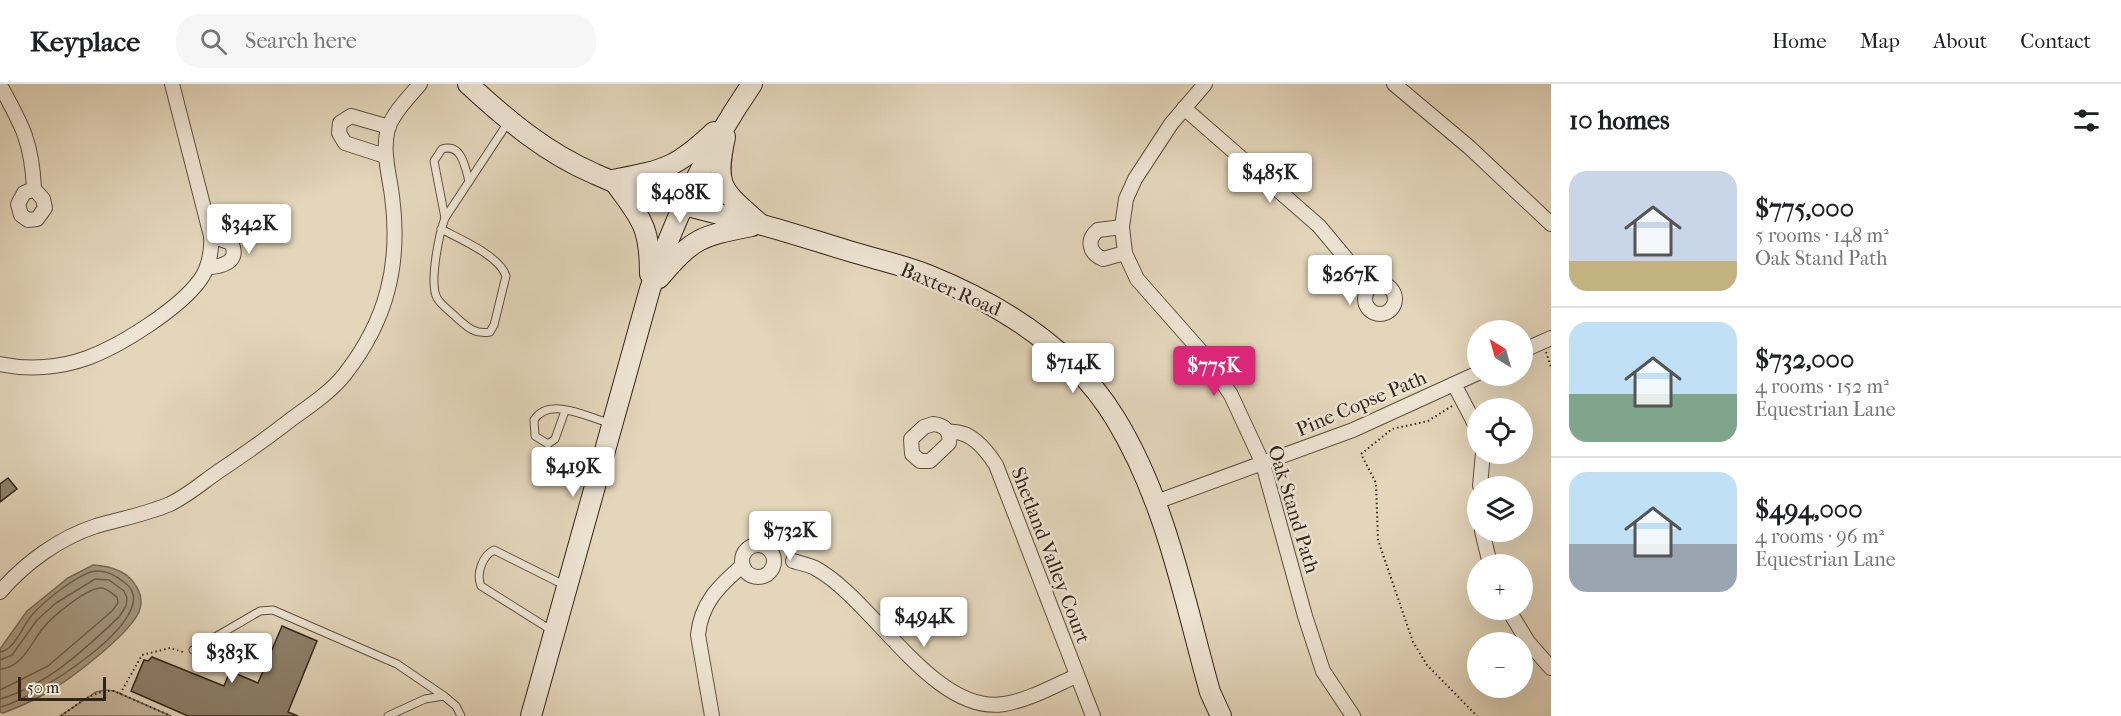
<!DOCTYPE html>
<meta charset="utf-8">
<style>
body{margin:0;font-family:"IM FELL French Canon",serif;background:#f6f6f6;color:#202124;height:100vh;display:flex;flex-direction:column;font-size:22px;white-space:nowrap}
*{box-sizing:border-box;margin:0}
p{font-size:20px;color:#757577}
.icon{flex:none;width:33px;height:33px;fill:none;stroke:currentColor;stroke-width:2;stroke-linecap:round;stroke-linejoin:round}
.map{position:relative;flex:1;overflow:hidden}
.side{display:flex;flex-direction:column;background:#fff;width:570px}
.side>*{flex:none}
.needle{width:39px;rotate:323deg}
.tools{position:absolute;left:1467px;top:236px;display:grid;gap:12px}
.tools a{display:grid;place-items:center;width:66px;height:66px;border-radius:50%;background:#fff;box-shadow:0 6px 24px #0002;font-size:30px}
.scale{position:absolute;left:18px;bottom:15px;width:88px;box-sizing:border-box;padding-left:6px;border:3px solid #312517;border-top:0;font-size:16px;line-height:21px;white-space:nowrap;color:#312517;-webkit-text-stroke:4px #ede4d3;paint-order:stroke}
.price{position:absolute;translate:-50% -51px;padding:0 14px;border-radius:6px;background:#fff;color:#222;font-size:20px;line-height:39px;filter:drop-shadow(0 2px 3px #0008)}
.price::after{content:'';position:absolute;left:50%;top:36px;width:18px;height:14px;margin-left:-9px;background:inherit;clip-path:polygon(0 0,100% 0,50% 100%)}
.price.current{background:#db2777;color:#fff}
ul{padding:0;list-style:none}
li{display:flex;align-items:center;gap:18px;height:150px;padding:0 18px}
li+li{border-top:2px solid #e0e0e0}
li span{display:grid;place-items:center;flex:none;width:168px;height:120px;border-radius:18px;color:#555}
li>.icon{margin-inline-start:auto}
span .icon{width:72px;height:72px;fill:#fffc;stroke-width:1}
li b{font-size:26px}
h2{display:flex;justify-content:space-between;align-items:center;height:72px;padding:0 18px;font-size:26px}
header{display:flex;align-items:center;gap:36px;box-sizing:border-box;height:84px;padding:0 30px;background:#fff;border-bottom:2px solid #e0e0e0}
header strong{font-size:28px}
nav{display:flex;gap:33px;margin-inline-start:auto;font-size:21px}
.search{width:420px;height:54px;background:#f6f6f6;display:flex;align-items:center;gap:15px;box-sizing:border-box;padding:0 21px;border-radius:24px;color:#757577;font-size:22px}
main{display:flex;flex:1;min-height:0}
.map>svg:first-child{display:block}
</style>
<header>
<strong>Keyplace</strong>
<div class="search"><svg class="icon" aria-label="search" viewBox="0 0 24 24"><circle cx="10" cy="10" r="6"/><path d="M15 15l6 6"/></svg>Search here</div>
<nav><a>Home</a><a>Map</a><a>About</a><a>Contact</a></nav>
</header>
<main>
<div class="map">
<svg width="1551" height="632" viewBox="0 0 1551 632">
<rect width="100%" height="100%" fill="#e4d6bb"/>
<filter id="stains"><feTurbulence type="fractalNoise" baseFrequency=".00333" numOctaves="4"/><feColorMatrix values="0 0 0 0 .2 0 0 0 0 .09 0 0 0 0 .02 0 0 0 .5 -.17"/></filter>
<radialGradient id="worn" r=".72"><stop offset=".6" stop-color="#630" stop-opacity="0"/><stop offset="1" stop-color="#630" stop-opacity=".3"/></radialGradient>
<path fill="#c6b89f" stroke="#7c6e5b" stroke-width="1.5" d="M105 606 114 607 171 632H60L96 608Z"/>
<path fill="#a79a83" stroke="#786b58" stroke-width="1.5" d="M93 481C109 482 127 486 136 502 141 510 143 518 139 528 127 553 66 599 41 612 29 619 16 624 3 629L0 628V565L27 527 68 494Z"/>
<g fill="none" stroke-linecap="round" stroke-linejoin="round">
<g stroke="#6c604d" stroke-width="1.5">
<path d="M0 568C14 567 23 541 32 531 43 518 80 488 96 487 109 487 116 492 125 499 169 531 30 617 0 623"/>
<path d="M0 576 12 571 37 536 56 519 95 495 109 496 124 507 127 514 126 522 119 533C84 566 47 601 0 615"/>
<path d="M0 585C22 584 31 559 43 544 52 533 86 504 101 504 107 504 112 510 117 513L118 519 112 527 48 582 0 606"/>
</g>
</g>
<g fill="#8e816c" stroke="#312517" stroke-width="1.5">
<path d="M8 394 17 405 0 418V400Z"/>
<path d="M282 542 317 557 288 628 298 632H188L131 607 144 576 148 577 152 573 224 602 230 587 258 599Z"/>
</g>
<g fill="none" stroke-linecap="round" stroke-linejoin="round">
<g stroke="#5e5140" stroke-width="9">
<g id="lane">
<path d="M445 134 434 77 442 65C462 59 465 83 469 97"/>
<path d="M441 145C460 155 500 172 506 192L494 241 490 248C475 251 467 243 457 234 451 228 441 221 437 214 429 199 439 150 445 134L509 37"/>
<path d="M565 327 555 355 548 360 535 352 534 336C549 312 587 333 609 339"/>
<path d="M551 546 481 502C476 490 482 472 494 466L566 502"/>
<path d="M193 566 260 527 273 526 397 580 444 612"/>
<path d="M388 632 425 615 444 612 456 622 461 632"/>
</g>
</g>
<g stroke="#5e5140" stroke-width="16">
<g id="street">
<path d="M1205 0 1171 40 1135 95 1126 115 1122 143 1125 169 1137 195 1205 272 1231 311 1263 380 1305 532 1323 587 1353 632"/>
<path d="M1394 0 1469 63 1551 140"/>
<path d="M0 1C22 41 32 58 34 105"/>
<path d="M1184 24 1319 142 1370 203"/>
<path d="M385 72 345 59 339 49 340 39 351 32 389 43"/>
<path d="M34 105 43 115 45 124 37 135 28 136 21 131 18 120 24 109Z"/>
<path d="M1122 143 1098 146C1086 156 1089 169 1103 175L1125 169"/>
<path d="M207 183C221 183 241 178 231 159L211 152"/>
<circle cx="1380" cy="215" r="15"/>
<path d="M1522 267 1551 254"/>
<path d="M0 280C28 286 60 284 87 274 120 262 179 225 200 196 209 184 212 166 211 152L172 0"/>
<path d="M1454 300 1478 346"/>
<path d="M933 340C944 341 951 347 949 359L930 377H920L912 370 911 355 924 343Z"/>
<path d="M949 348C970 346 985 364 996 381L1093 632"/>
<path d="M1480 402 1483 369"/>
<path d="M1156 418 1353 346 1478 289"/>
<path d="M1482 447 1490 480"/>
<circle cx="758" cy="477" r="16"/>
<path d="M793 477C800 479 809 481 815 484 872 514 934 632 1004 620 1029 616 1054 602 1076 592"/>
<path d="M0 508C25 479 59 454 96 442 120 435 147 430 170 420 187 412 203 398 219 387 243 371 266 355 289 337 308 323 330 309 345 290 387 236 401 180 392 112 389 89 382 67 388 44 394 28 409 13 420 0"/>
<path d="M1508 525 1528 558 1551 584"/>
<path d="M712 632 698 551C701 519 719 502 742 482"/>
</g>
</g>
<g stroke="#312517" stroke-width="22">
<g id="secondary">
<path d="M468 0C507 36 546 69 595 90 647 114 704 126 759 140 789 148 819 158 849 167 875 175 903 181 928 191 1002 221 1073 265 1115 334 1166 417 1184 515 1210 608L1221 632"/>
<path d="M725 53C714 104 722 106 759 139"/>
<path d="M613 96C664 86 675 85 714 48"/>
<path d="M613 96C641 135 650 141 650 190"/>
<path d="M659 194C694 153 701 152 752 142"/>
<path d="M531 632 650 205C677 129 706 67 752 0"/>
</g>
</g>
<g stroke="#312517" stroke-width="2" stroke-dasharray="1.5 3" stroke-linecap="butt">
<path d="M1546 268 1551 283"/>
<path d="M1488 296 1499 291"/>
<path d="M1452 322 1428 337 1392 345 1361 370 1376 399 1378 456 1413 558 1427 581 1477 632"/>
<path d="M120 610 142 571 170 564 183 568"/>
<path d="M61 632C77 621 94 605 114 607L171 632"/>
</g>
<use href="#lane" stroke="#ede4d3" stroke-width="7"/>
<use href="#street" stroke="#ede4d3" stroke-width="14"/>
<use href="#secondary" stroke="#ede4d3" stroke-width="20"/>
</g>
<g text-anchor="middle" stroke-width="5" stroke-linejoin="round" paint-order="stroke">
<g font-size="20" fill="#312517" stroke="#ede4d3">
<text transform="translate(951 205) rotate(23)" y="7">Baxter Road</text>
<text transform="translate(1361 319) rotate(-23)" y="7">Pine Copse Path</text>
<text transform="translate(1294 425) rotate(73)" y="7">Oak Stand Path</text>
<text transform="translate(1051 471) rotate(69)" y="7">Shetland Valley Court</text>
</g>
</g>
<rect width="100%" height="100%" filter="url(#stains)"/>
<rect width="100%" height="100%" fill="url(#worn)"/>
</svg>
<div class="tools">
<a><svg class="needle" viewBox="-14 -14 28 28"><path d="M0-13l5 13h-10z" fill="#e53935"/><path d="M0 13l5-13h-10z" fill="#757577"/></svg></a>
<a><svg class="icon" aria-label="locate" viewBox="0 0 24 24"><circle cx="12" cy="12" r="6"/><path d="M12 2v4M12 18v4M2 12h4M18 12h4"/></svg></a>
<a><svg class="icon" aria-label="layers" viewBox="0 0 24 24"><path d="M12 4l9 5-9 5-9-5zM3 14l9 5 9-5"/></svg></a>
<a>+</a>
<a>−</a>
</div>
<div class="scale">50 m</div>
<b class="price" style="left:1270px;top:120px">$485K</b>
<b class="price" style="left:680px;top:140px">$408K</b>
<b class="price" style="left:249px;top:171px">$342K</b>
<b class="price" style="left:1350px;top:222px">$267K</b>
<b class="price" style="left:1073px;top:310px">$714K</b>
<b class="price current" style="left:1214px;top:313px">$775K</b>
<b class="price" style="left:573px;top:414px">$419K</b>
<b class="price" style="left:790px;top:478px">$732K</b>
<b class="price" style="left:924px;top:564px">$494K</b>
<b class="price" style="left:232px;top:600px">$383K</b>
</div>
<section class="side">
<h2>10 homes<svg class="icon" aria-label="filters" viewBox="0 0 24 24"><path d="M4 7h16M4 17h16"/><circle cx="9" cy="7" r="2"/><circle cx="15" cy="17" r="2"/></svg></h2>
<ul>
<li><span style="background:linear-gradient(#c9d6e8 75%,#c2b280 0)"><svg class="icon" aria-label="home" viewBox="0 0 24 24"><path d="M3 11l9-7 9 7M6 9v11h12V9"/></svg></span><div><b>$775,000</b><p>5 rooms · 148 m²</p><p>Oak Stand Path</p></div></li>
<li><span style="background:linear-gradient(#bfe0f5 60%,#7fa58c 0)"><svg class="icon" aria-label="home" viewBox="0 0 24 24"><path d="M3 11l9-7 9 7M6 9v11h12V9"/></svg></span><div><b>$732,000</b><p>4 rooms · 152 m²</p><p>Equestrian Lane</p></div></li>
<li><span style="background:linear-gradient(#bfe0f5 60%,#9aa5b1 0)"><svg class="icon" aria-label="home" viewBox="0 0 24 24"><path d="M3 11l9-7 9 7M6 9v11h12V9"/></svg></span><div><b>$494,000</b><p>4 rooms · 96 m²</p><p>Equestrian Lane</p></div></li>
</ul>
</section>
</main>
